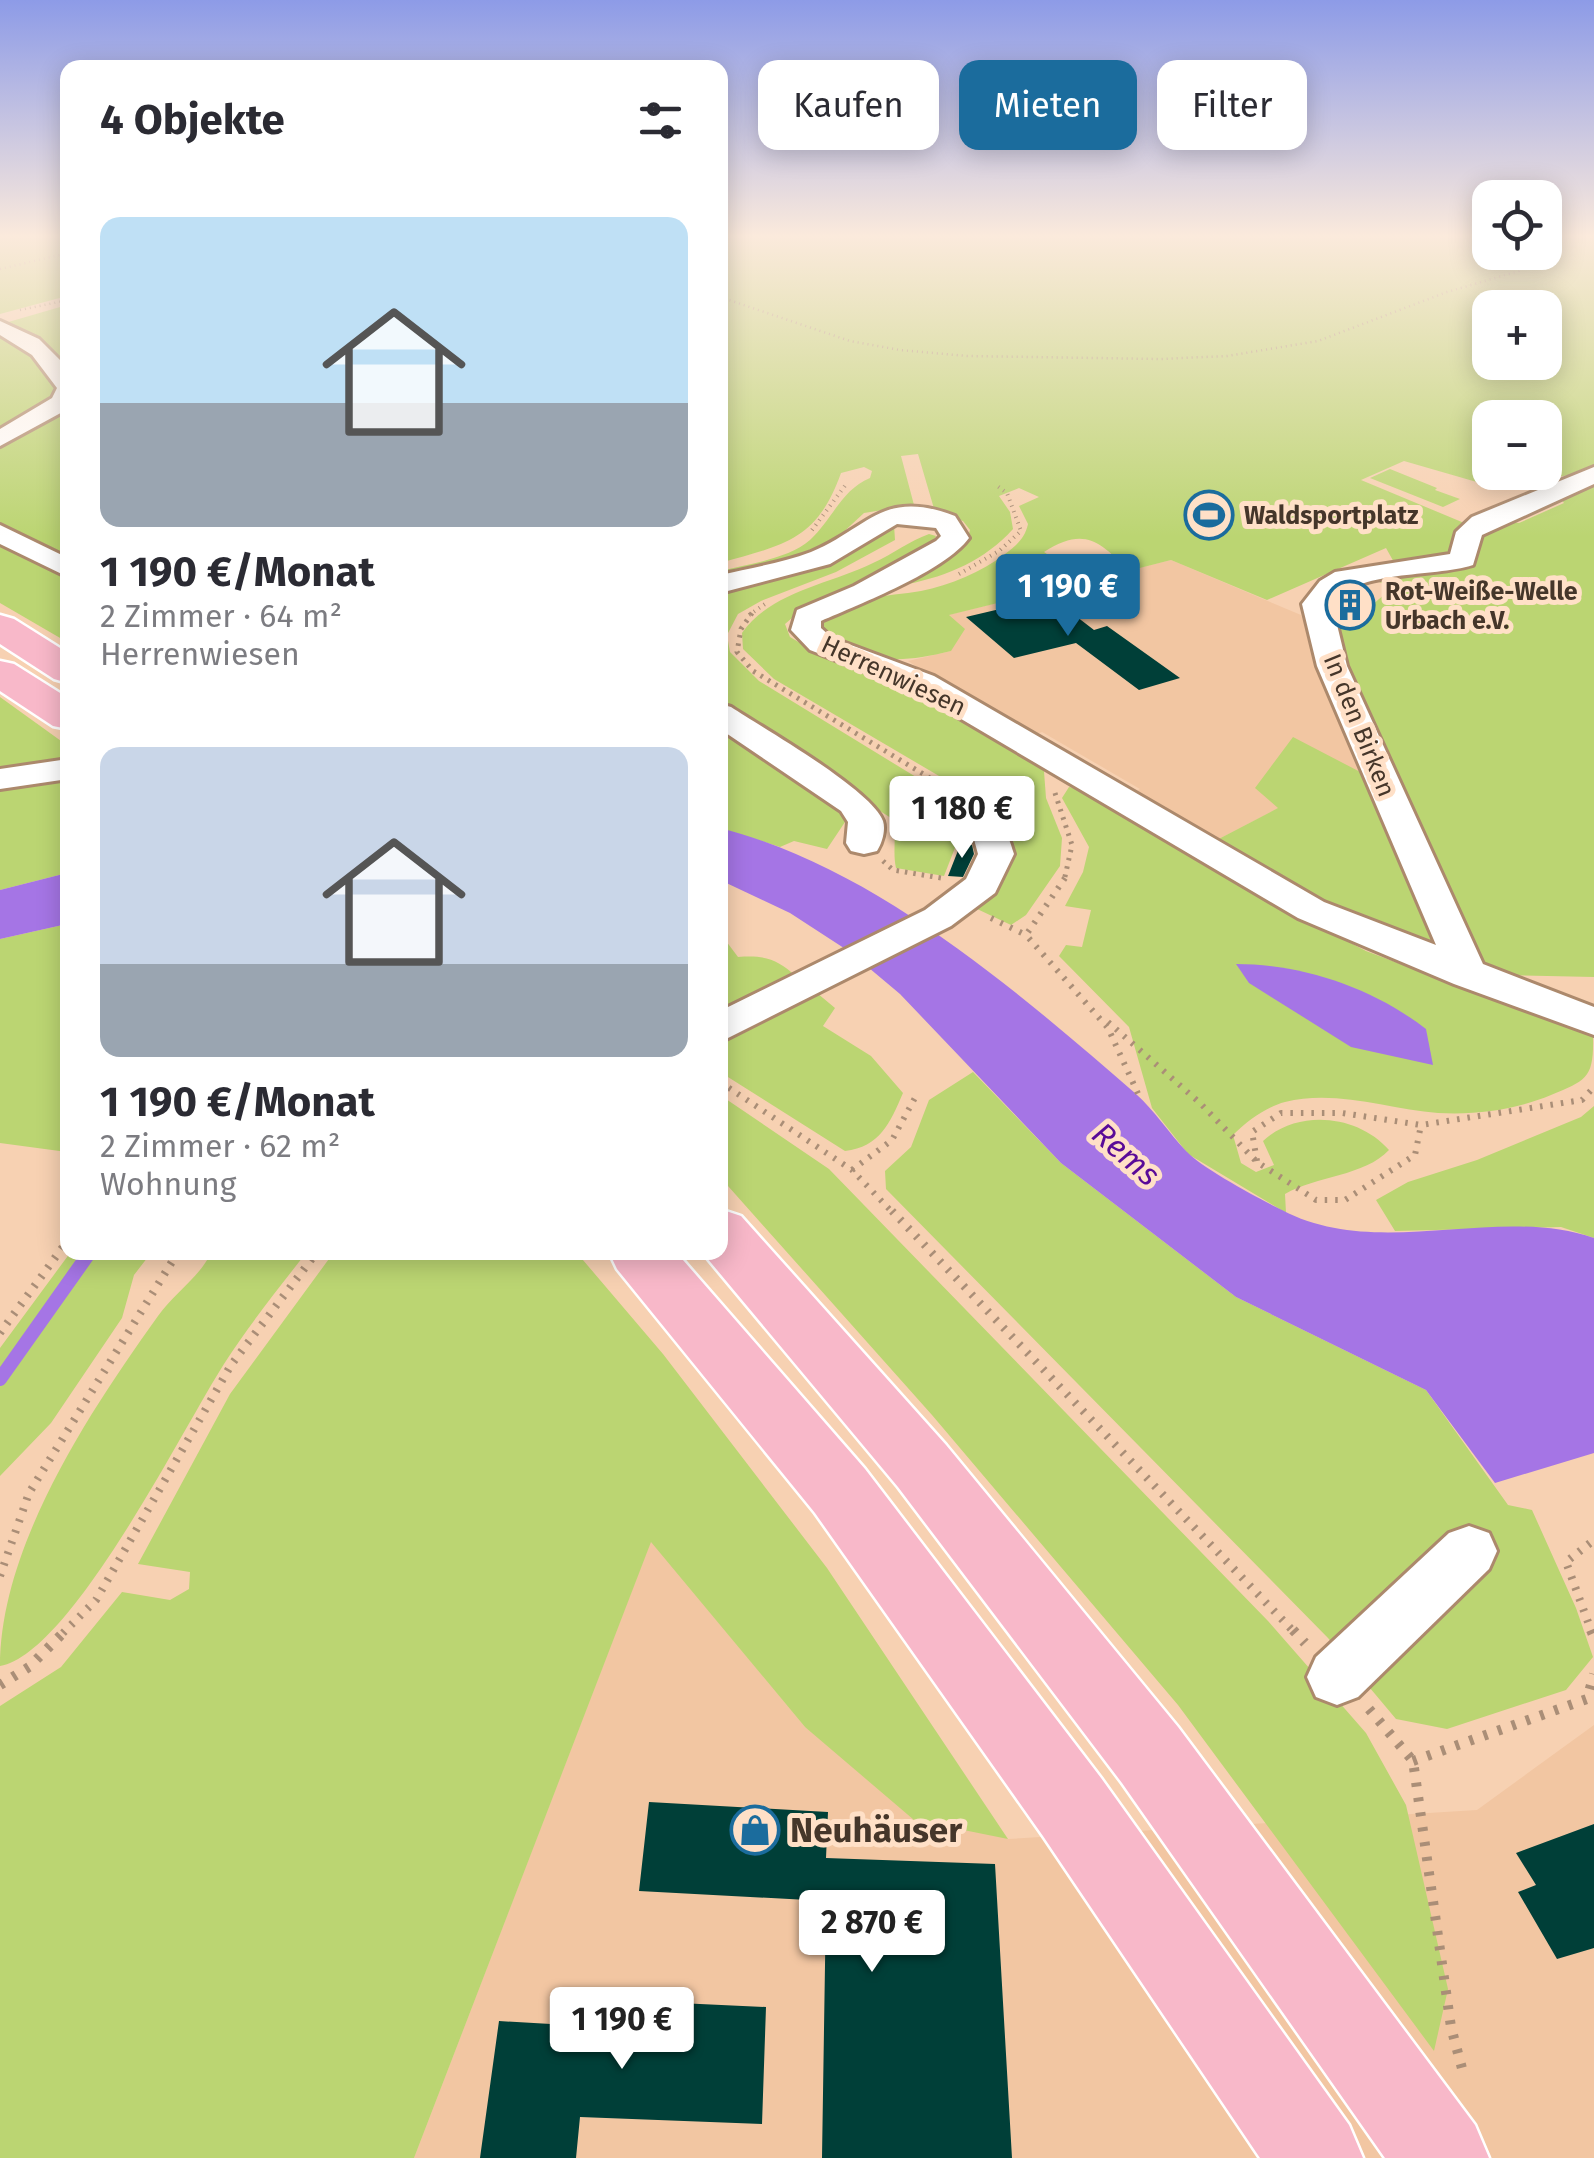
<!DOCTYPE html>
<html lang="de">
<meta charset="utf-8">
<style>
body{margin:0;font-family:"Fira Sans",sans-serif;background:#f7f7f7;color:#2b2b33;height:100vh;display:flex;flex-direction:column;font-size:38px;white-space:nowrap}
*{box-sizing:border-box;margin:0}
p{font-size:32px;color:#7c7c81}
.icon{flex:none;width:55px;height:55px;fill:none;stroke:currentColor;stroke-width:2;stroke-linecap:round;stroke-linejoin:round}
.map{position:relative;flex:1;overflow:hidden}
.side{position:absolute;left:60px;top:60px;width:668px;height:1200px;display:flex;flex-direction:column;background:#fff;border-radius:20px;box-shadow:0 5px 25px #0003}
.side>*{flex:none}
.hud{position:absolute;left:758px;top:60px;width:685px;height:90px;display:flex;gap:20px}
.controls{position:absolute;left:1472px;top:180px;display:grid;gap:20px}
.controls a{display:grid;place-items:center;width:90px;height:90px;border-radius:20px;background:#fff;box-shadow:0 5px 25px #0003;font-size:50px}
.price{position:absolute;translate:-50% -85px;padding:0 22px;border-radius:10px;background:#fff;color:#222;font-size:32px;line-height:65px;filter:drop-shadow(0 2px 5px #0008)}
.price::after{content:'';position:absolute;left:50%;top:60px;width:30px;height:22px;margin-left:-15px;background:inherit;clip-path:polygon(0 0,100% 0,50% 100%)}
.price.selected{background:#1b6c9d;color:#fff}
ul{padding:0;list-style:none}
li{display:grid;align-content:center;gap:20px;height:530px;padding:0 40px}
li span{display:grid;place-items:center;height:310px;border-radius:20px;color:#555}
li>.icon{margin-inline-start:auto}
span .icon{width:180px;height:180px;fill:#fffc;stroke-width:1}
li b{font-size:42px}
h2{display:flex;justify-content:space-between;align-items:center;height:120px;padding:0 40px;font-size:42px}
.tag{padding:0 35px;border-radius:20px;background:#fff;box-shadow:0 5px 25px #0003;font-size:35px;line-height:90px}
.tag.selected{background:#1b6c9d;color:#fff}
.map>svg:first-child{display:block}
</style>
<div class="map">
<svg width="1594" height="2158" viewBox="0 0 1594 2158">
<rect width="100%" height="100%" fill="#f7d1b2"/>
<g fill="#f2c6a2">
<path d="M1171 560 1301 615 1366 775 1279 808 1211 843 1128 796 1140 789 1042 732 1026 738 908 661 951 651 948 615Z"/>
<path d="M651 1541 805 1727 1008 1839 1477 1810 1594 1725V2158H414Z"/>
</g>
<g fill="#bbd572" fill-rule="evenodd">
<path d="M0 235H67V296L0 314Z"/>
<path d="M720 235H1490V252H1545V235H1594V468L1576 474 1494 487 1404 461 1361 480 1481 530 1502 520 1519 523 1564 503 1559 497 1594 482V977L1497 975 1456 935 1330 627 1357 618 1393 587 1365 577 1400 573 1386 548 1267 600 1171 560 1128 571C1100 540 1083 527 1044 552L1087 581 949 615 965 629 951 651C898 664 866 664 820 632V622C846 595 887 597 921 591 950 585 982 572 1005 554 1017 545 1025 538 1028 524L1019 506 1039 497 1019 488 999 496 1010 512 1013 529C985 560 948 576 908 584L903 581 967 541 970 530 963 521 935 512 918 454 901 456 914 505 864 513 824 550 720 580V571C748 564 788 559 810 540 832 520 841 490 870 478L872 471 864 467 841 473C817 541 783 545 720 563ZM1490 308H1545V362H1490ZM1490 418H1545V472H1490Z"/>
<path d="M67 305V368L43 341 5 323Z"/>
<path d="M0 332 32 348 63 389 58 402 0 435Z"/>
<path d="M67 402V559L0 524V442Z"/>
<path d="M1390 469 1437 488 1435 490 1460 499 1443 507 1370 478Z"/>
<path d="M894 525 895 540 836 572 761 601 738 614 727 635 730 652 759 681 934 788 959 808 958 840 944 876 896 868C892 849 898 836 891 818L720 709V590C760 580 803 574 842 558 862 549 872 532 894 525Z"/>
<path d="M929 534 936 536C918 571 835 596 799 612L785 624 790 637 812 650 908 686 1043 758 1046 798 1062 838 1060 866 1026 915 1011 925 975 908 989 895 978 805 951 783 774 679 743 649 742 633C772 591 828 585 873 563 893 554 909 541 929 534Z"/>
<path d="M0 537 67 574V642L0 603Z"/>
<path d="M0 697 68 746 67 761 0 770Z"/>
<path d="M720 726 829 794 847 819 827 849 794 841 780 847 720 828Z"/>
<path d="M1293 737 1366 775 1438 943 1429 944 1415 936 1399 944 1211 843 1278 808 1255 788Z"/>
<path d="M67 777V873L0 890V789Z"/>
<path d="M1069 787 1095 792 1276 904 1366 951 1593 1036C1594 1078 1587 1080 1551 1095 1515 1110 1478 1115 1438 1113 1389 1109 1335 1089 1285 1102 1266 1107 1247 1121 1233 1135L1241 1163 1256 1172 1274 1165 1263 1141C1298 1108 1359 1115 1389 1150 1365 1176 1316 1176 1285 1194L1286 1213 1188 1154 1152 1108 1129 1027 1059 956 1066 945 1082 947 1091 910 1065 906 1083 872 1089 847 1062 798Z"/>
<path d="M67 924V1152L0 1143V939Z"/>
<path d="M720 933 738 957C766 955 777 959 797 977L720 1016Z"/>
<path d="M817 993 835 1008 823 1026 871 1056 903 1093C890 1123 880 1147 845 1151L720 1072V1038Z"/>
<path d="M973 1072 1061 1163 1236 1297 1426 1390 1508 1505 1532 1510 1576 1608 1593 1657 1566 1690 1447 1729 1396 1719 1328 1638 886 1189 885 1171 911 1147 929 1100Z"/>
<path d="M720 1095 829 1169 1268 1621 1366 1733 1406 1805 1448 1989 1434 2051 1178 1705 932 1415 720 1177Z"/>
<path d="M1594 1106V1238L1561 1227 1395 1231 1376 1200 1408 1182 1477 1160 1581 1117Z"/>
<path d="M334 1252 577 1253 663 1354 827 1568 1008 1839 914 1820 805 1727 651 1542 414 2158H0V1706L61 1667 122 1592 170 1600 189 1589 190 1572 138 1564 230 1394Z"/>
<path d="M70 1253H151L134 1275 122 1318 51 1423 0 1476V1348Z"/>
<path d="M211 1253H306C278 1289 249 1325 224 1364 183 1428 71 1654 0 1666 0 1546 90 1411 158 1316 175 1292 198 1279 211 1253Z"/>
</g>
<g fill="#a575e5">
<path d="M720 828C875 867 1017 991 1136 1094 1155 1111 1168 1132 1186 1151 1203 1169 1258 1198 1282 1210 1378 1261 1495 1204 1594 1238V1453L1495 1483 1426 1390 1236 1297 1061 1163 900 994 850 952 790 913 720 880Z"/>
<path d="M67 873V924L0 939V890Z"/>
<path d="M1236 964C1303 964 1373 988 1426 1029L1433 1065 1351 1047 1249 983Z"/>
</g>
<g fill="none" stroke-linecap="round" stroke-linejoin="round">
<path stroke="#a575e5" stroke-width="14" d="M0 1379 90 1252"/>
</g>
<g fill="#003f38">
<path d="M1051 597 1094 630 1107 626 1180 678 1139 690 1076 643 1014 658 966 617Z"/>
<path d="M961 843 972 845 974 854 963 877 948 876Z"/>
<path d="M649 1802 828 1812 826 1858 995 1864 1012 2158H822L826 1901 639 1891Z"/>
<path d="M1594 1824V1948L1557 1959 1518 1892 1536 1885 1516 1853Z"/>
<path d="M572 1998 766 2007 762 2124 580 2117 576 2158H480L499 2021 568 2025Z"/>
</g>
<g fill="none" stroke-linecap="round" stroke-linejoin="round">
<g stroke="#ac896c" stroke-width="6">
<g id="minor">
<path d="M0 321 39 339 68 368V409L0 446V429L52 398 57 388 32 355 0 335Z"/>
<path d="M1594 467V484L1482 535 1473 565C1432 578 1357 569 1332 604L1347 666 1483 964 1594 1007V1035L1454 984 1298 918 912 690 810 650 791 630 797 610 854 586 936 541 941 536 936 528 897 524 830 564 720 593V575C750 568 782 563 811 552 869 528 882 488 955 516L969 538C945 571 860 604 821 621V628L832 638 934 676 1324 902 1436 945 1317 666 1302 604 1320 581 1335 572 1450 554 1456 532 1472 517Z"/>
<path d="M0 525 68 558V577L0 544Z"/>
<path d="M720 704 731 707C763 728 872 790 883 821 886 830 882 843 877 851L864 854 851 851 846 843 848 822 841 811 720 729Z"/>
<path d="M68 759V779L0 789V769Z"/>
<path d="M973 801C998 807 1007 831 1014 854L995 893 951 926 720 1042V1011L925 910 966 879 978 854 972 832 956 811 961 804Z"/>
<path d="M1469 1526 1489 1533 1497 1551 1489 1569 1358 1697 1337 1705 1316 1697 1307 1677 1316 1657 1449 1533Z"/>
</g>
</g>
<g stroke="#fff" stroke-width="5">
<g id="highway">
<path d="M0 615 14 619 68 653V683L54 679 0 644Z"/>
<path d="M0 661 14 664 68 698V729L53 726 0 691Z"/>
<path d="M720 1209 741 1216 946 1445 1178 1727 1475 2125 1489 2158H1385L1122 1783 898 1487 702 1252H720Z"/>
<path d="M609 1252H676L865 1469 1101 1778 1349 2125 1363 2158H1260L1043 1836 815 1513 617 1269Z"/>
</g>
</g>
<g stroke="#aa8e77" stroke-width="2.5" stroke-dasharray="1 4" stroke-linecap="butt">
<path d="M0 269 68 253"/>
<path d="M720 297 850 341 900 350 967 356 1160 359 1227 356 1318 341 1447 292 1519 271 1526 263 1524 252"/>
<path d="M20 310 68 300"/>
</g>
<g stroke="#aa8e77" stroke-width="4" stroke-dasharray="1 5" stroke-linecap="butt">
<path d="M812 530 847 483"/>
<path d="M959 574 999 551 1021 531 1007 493 996 485"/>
<path d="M749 615 768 602"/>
</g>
<g stroke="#aa8e77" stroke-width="5" stroke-dasharray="2.5 6" stroke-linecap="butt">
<path d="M752 613 741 629 737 652 753 671 953 792"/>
<path d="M1055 793 1072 845 1064 881"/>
<path d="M883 861 893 870 941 878"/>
</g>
<g stroke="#aa8e77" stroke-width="6" stroke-dasharray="2.5 8" stroke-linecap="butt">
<path d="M1065 878 1026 935 1108 1028 1140 1098"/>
<path d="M991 918 1026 935"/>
<path d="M1108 1022 1200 1103 1257 1162 1316 1200H1345L1415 1155 1421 1125"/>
<path d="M720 1082 852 1170 894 1214"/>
<path d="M1257 1161 1252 1132 1281 1113H1342L1421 1125 1582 1100 1594 1087"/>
<path d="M852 1170 892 1140 916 1096"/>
</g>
<g stroke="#aa8e77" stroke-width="8" stroke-dasharray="2.5 9" stroke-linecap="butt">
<path d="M892 1211 1295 1633"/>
<path d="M0 1333 68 1240"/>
<path d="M0 1576 29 1493 178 1252"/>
<path d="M63 1633 96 1600 231 1365 317 1252"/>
<path d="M1592 1633 1566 1562 1594 1540"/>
</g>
<g stroke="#aa8e77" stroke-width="10" stroke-dasharray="4 11" stroke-linecap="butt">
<path d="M1293 1630 1305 1643"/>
<path d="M1591 1630 1594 1637"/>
<path d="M0 1685 29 1667 66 1630"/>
<path d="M1369 1709 1413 1761 1451 2027 1464 2076"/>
<path d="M1413 1761 1587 1699 1594 1674"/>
</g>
<use href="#minor" fill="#fff" fill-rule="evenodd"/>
<use href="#highway" fill="#f8b8c9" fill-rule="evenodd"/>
</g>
<linearGradient id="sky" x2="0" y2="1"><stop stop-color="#8d9be7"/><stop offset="0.44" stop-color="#fbeadc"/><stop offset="1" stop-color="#fbeadc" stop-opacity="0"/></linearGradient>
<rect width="1594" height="537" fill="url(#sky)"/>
<defs>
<g id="stadium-ring" transform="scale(2.5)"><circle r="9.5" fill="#ffe0c7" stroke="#1b6c9d" stroke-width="1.5"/><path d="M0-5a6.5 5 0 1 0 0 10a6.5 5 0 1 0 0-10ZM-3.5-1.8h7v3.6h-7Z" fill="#1b6c9d"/></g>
<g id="building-ring" transform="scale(2.5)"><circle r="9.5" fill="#ffe0c7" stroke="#1b6c9d" stroke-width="1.5"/><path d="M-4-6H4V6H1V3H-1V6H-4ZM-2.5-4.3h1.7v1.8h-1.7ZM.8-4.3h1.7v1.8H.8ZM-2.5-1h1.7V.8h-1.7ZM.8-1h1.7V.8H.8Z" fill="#1b6c9d"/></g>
<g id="shop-ring" transform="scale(2.5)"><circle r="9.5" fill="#ffe0c7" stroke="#1b6c9d" stroke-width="1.5"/><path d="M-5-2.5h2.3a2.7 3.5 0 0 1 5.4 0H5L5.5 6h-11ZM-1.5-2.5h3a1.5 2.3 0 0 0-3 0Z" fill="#1b6c9d"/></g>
</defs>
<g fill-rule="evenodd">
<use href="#stadium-ring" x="1209" y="515"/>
<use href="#building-ring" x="1350" y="605"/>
<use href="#shop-ring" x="755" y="1830"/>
</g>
<g text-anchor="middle" stroke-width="10" stroke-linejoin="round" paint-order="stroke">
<g font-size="25" font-weight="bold" fill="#45362a" stroke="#ffe0c7" text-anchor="start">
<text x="1244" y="524">Waldsportplatz</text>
<text x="1385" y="600">Rot-Weiße-Welle<tspan x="1385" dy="29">Urbach e.V.</tspan></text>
</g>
<g font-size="25" fill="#45362a" stroke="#ffe0c7">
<text transform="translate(894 675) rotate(25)" y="9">Herrenwiesen</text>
<text transform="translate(1360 725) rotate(68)" y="9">In den Birken</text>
</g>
<g font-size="32" font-style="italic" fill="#590a98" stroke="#ffe0c7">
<text transform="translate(1126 1154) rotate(41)" y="11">Rems</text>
</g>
<g font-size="35" font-weight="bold" fill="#45362a" stroke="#ffe0c7" text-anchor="start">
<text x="790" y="1842">Neuhäuser</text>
</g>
</g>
</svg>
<div class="controls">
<a><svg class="icon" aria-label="locate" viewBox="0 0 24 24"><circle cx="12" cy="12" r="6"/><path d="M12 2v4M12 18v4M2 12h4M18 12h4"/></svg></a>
<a>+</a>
<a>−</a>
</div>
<b class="price selected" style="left:1068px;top:639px">1 190 €</b>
<b class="price" style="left:962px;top:861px">1 180 €</b>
<b class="price" style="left:872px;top:1975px">2 870 €</b>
<b class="price" style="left:622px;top:2072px">1 190 €</b>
<div class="hud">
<a class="tag">Kaufen</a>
<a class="tag selected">Mieten</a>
<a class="tag">Filter</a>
</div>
<section class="side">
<h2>4 Objekte<svg class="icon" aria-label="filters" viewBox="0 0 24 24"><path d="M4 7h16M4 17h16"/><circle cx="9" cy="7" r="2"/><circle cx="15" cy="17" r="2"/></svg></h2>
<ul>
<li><span style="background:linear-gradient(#bfe0f5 60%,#9aa5b1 0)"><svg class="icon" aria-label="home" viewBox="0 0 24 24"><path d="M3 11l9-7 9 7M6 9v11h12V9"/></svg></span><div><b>1 190 €/Monat</b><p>2 Zimmer · 64 m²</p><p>Herrenwiesen</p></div></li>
<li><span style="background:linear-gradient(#c9d6e8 70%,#9aa5b1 0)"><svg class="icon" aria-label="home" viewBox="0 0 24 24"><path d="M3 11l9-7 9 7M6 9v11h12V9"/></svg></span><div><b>1 190 €/Monat</b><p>2 Zimmer · 62 m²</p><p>Wohnung</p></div></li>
</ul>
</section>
</div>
